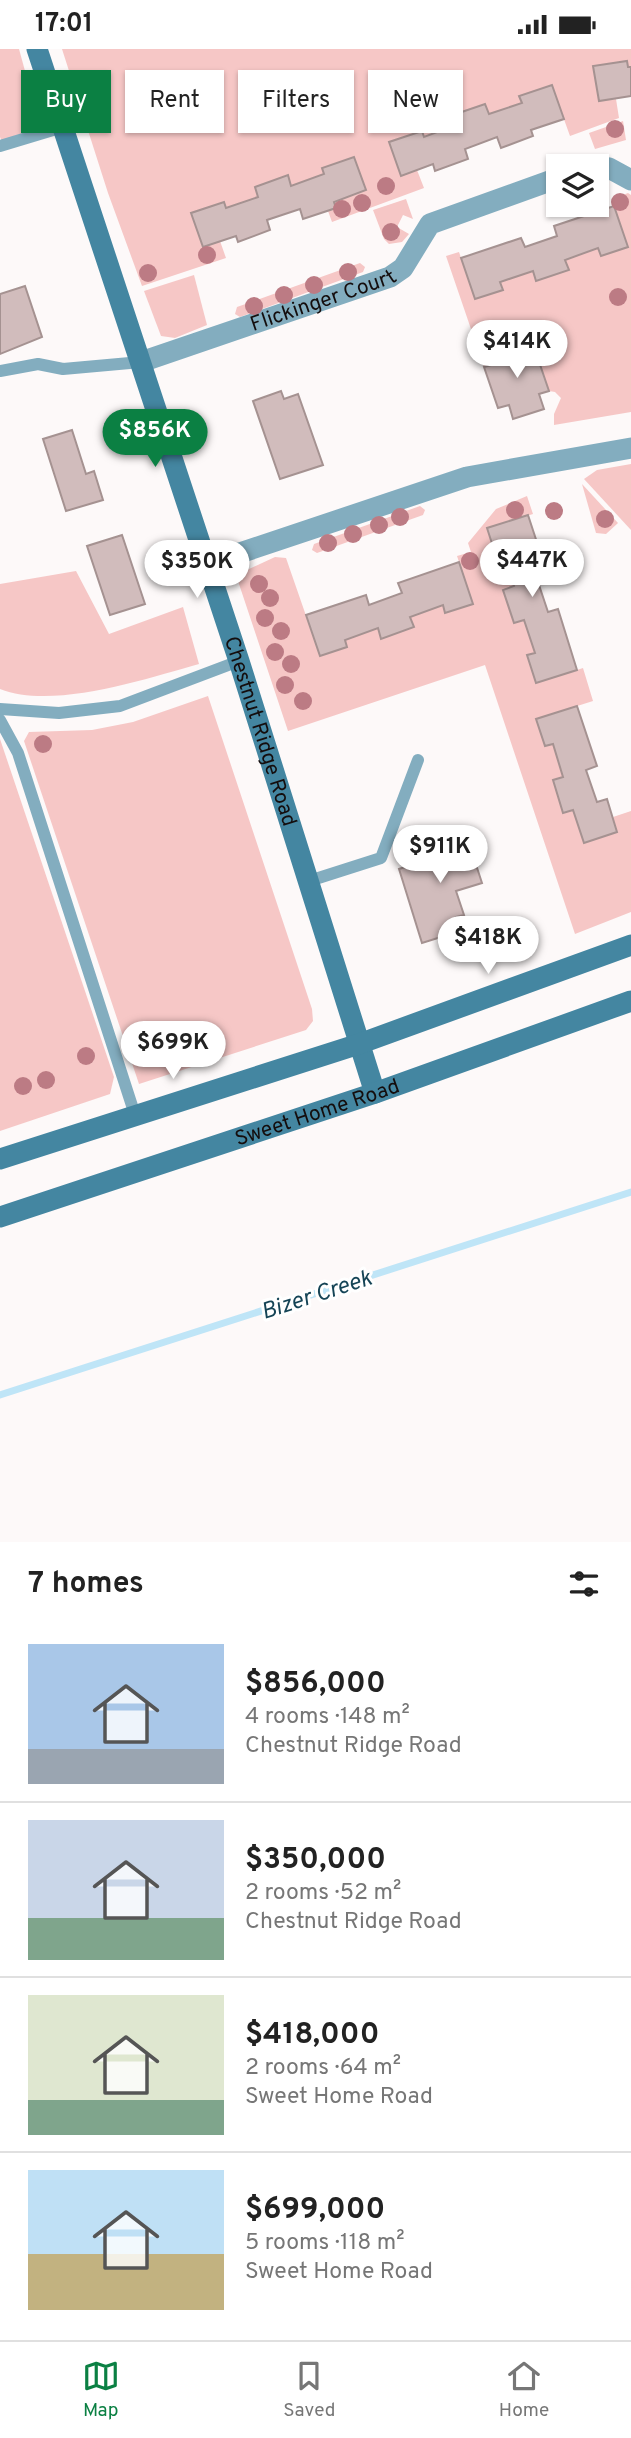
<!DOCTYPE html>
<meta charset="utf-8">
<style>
body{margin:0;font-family:Overpass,sans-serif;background:#f2f2f2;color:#222;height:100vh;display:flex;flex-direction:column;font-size:26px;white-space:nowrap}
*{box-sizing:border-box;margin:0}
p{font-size:23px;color:#767676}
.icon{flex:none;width:38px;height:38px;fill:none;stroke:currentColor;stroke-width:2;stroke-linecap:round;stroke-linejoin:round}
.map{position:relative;height:1493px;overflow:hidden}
.drawer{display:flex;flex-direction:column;background:#fff;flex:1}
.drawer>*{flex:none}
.top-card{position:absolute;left:21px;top:21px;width:590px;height:63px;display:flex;gap:14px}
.controls{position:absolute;left:546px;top:105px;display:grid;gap:14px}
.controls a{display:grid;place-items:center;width:63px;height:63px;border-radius:0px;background:#fff;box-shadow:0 2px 5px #0004;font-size:35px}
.price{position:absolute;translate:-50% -60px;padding:0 16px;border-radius:24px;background:#fff;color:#222;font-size:23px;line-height:46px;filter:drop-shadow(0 2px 4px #0008)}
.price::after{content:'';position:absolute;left:50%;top:42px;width:21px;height:16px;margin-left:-10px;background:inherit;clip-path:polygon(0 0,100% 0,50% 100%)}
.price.active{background:#0b8043;color:#fff}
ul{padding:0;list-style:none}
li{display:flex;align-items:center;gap:21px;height:175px;padding:0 28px}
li+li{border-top:2px solid #e0e0e0}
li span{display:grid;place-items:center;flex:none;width:196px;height:140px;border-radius:0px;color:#555}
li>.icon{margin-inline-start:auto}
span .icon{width:84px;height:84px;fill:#fffc;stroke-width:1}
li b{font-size:30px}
h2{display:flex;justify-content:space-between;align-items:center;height:84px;padding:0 28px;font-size:30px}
.tag{padding:0 24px;border-radius:0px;background:#fff;box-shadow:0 2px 5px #0004;font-size:24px;line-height:63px}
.tag.active{background:#0b8043;color:#fff}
.status{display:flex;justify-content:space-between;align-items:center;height:49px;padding:0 35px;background:#fff;direction:ltr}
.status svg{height:19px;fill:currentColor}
.dock{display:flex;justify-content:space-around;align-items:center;height:98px;border-top:2px solid #e0e0e0;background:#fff;font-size:19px;color:#767676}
.dock a{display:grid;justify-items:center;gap:4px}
.dock .active{color:#0b8043}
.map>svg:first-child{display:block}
</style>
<div class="status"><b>17:01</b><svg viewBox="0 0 49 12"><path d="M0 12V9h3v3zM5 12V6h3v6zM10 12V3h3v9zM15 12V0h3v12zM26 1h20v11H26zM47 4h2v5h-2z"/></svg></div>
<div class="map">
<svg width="631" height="1493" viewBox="0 0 631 1493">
<rect width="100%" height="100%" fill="#fdf9f9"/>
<g fill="#f6c7c6">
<path d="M0 0H19L42 84 3 96 0 88Z"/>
<path d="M62 0H631V18H628L627 12 594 17 599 52 616 50 619 69 570 87 552 37 519 48 522 54 489 65 485 55 453 66 456 76 424 88 421 82 389 93 401 126 417 121 424 139 332 173 328 162 334 153 366 141 354 108 322 119 324 125 291 137 287 127 255 138 258 148 226 159 223 153 192 164 203 198 220 192 226 209 142 237 108 144Z"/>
<path d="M623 72 626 91 595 100 589 84Z"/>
<path d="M628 144 631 146V363L554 376V365L561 349 555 343 549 342 535 301 525 304 519 287 489 297 495 315 484 318 446 207 459 203 475 250 500 233 533 222 537 232 568 221 565 211 598 199 628 198 612 150Z"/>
<path d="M406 150 413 170 403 166 397 178 409 185 402 193 389 195 384 190 373 161Z"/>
<path d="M360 214 365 218 363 223 240 268 235 265 237 258Z"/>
<path d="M194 226 207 276 175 289 161 287 144 242Z"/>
<path d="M631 415V481L584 430 597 421Z"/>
<path d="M582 435 618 474 606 485 596 484Z"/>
<path d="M527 447 533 465 488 479 496 507 503 504 514 537 503 541 524 571 535 604 528 606 537 634 583 619 593 652 536 670 553 695 563 728 553 732 563 763 573 761 584 794 617 783 613 768 631 762V863L575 885 485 616 288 682 236 526 275 508 286 509 320 607 347 598 345 591 378 579 381 589 413 578 410 568 443 556 446 564 473 555 457 507 471 503 468 494 496 460Z"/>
<path d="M420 457 425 461 423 466 317 504 312 501 314 495Z"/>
<path d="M76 522 109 585 183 558 199 615C145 630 53 661 0 640V535Z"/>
<path d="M208 647 312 960 313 972 306 981 139 1035 24 692 29 683 92 681 133 673Z"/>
<path d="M0 690 114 1028 110 1045 0 1082Z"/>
</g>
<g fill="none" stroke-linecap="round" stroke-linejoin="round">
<path stroke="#bfe5f7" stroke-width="7" d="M0 1346 631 1143"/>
</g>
<g fill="#d1bcbc" stroke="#a59291" stroke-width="2">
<path d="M627 12 628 18H631V47L599 52 593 17Z"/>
<path d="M552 36 564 70 531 81 533 87 501 99 497 88 465 100 468 110 435 122 433 115 401 127 389 93 422 82 424 88 456 76 453 66 485 55 489 65 522 54 519 47Z"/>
<path d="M354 108 366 141 334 153 336 159 303 170 300 160 267 171 270 181 238 193 236 187 203 198 191 164 224 153 226 159 258 148 255 138 288 126 291 137 324 125 322 119Z"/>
<path d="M614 157 628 198 601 207 598 199 565 211 569 221 536 232 533 222 500 233 503 241 475 250 461 209 521 189 525 198 557 187 554 177Z"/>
<path d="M25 237 42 288 0 305V245Z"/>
<path d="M522 294 525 304 535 301 549 342 539 345 544 360 513 370 509 356 498 359 484 318 495 315 491 304Z"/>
<path d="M281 342 284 350 298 345 323 416 280 430 253 352Z"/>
<path d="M72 381 86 425 94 422 103 451 66 462 43 390Z"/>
<path d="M528 466 548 527 537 530 548 563 558 560 577 621 536 634 527 606 535 604 524 571 514 574 503 541 514 537 503 504 496 507 487 479Z"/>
<path d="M122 486 145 555 110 566 87 497Z"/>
<path d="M459 513 473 555 445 564 443 556 410 568 414 578 381 590 378 579 345 591 347 598 320 607 306 566 366 546 369 556 402 544 398 534Z"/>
<path d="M577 657 597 717 586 721 597 753 607 750 617 783 584 794 573 761 563 764 553 731 563 728 553 695 545 697 536 670Z"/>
<path d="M465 782 482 834 456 842 464 866 456 868 460 882 422 894 399 820 424 812 419 796Z"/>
</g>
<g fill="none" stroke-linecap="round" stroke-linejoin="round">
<g stroke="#83adbf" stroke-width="12">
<path d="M0 97 63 78"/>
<path d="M0 322 38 315 63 320 141 313"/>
<path d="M0 660 59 664 120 657 239 612"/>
<path d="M0 671 18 704 135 1066"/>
<path d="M309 832 381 809 418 711"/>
</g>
<g stroke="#83adbf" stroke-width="21">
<path d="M594 117 609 119 631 131"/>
<path id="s1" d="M141 313 390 228 403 219 430 175 558 129"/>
<path d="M207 515 467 428 631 399"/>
</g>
<g stroke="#4486a1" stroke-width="21">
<path id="s2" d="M37 0 239 612 375 1044"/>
<path d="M0 1110 359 995 631 896"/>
<path id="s3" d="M0 1168 375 1044 631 952"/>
</g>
</g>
<g fill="#bc7b84">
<circle cx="615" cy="80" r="9"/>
<circle cx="386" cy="137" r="9"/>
<circle cx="620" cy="153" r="9"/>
<circle cx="362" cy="154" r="9"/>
<circle cx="342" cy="160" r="9"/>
<circle cx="391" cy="183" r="9"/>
<circle cx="207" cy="206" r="9"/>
<circle cx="348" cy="223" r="9"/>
<circle cx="148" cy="224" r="9"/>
<circle cx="314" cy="236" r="9"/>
<circle cx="284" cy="246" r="9"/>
<circle cx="618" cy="248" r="9"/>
<circle cx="254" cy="257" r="9"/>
<circle cx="515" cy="461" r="9"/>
<circle cx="554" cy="462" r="9"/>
<circle cx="400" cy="468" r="9"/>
<circle cx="605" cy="470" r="9"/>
<circle cx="379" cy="476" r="9"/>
<circle cx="353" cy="485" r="9"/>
<circle cx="328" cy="494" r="9"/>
<circle cx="470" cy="512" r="9"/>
<circle cx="259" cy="535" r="9"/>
<circle cx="270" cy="549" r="9"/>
<circle cx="265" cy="569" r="9"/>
<circle cx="281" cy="582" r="9"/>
<circle cx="275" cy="603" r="9"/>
<circle cx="291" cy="615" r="9"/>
<circle cx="285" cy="636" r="9"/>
<circle cx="303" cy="652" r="9"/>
<circle cx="43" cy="695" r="9"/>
<circle cx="86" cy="1007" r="9"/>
<circle cx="46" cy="1031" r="9"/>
<circle cx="23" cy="1037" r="9"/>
</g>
<g text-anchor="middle" stroke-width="6" stroke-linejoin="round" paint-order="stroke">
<g font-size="21" fill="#140d0d" stroke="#fff">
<text dy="7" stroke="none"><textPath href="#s1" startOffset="192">Flickinger Court</textPath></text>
<text dy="7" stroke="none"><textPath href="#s2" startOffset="718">Chestnut Ridge Road</textPath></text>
<text dy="7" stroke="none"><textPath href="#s3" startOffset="334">Sweet Home Road</textPath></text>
</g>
<g font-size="23" font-style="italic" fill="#154456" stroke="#fff">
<text transform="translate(316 1245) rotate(-18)" y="8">Bizer Creek</text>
</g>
</g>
</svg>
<div class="controls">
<a><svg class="icon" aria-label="layers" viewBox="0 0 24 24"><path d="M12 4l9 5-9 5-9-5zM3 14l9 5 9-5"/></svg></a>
</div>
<b class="price" style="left:517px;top:331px">$414K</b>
<b class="price active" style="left:155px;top:420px">$856K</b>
<b class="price" style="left:532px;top:550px">$447K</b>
<b class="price" style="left:197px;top:551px">$350K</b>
<b class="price" style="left:440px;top:836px">$911K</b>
<b class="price" style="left:488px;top:927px">$418K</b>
<b class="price" style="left:173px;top:1032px">$699K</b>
<div class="top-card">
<a class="tag active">Buy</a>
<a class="tag">Rent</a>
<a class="tag">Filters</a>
<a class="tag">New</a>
</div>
</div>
<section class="drawer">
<h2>7 homes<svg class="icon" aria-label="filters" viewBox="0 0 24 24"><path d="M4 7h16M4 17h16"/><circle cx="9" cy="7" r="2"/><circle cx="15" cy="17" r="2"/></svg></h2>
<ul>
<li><span style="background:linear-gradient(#a9c7e8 75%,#9aa5b1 0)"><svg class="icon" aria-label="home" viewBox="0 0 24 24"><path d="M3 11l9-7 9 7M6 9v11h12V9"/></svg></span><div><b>$856,000</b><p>4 rooms · 148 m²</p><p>Chestnut Ridge Road</p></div></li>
<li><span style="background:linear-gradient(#c9d6e8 70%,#7fa58c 0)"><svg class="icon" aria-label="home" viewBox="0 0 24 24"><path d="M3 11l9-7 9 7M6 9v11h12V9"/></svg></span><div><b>$350,000</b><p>2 rooms · 52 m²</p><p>Chestnut Ridge Road</p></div></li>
<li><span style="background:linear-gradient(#dfe7d0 75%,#7fa58c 0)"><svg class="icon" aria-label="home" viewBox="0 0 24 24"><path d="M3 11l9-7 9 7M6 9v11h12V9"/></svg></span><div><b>$418,000</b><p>2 rooms · 64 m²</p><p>Sweet Home Road</p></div></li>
<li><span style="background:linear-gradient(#bfe0f5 60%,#c2b280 0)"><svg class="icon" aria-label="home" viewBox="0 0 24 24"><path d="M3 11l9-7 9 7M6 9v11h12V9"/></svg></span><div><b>$699,000</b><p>5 rooms · 118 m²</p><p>Sweet Home Road</p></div></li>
</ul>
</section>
<nav class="dock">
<a class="active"><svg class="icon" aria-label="map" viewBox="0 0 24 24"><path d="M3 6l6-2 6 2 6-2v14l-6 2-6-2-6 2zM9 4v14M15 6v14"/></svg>Map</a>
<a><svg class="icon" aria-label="saved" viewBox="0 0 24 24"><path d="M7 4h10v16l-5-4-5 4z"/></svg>Saved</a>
<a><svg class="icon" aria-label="home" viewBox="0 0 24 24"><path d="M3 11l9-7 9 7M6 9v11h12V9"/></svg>Home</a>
</nav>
